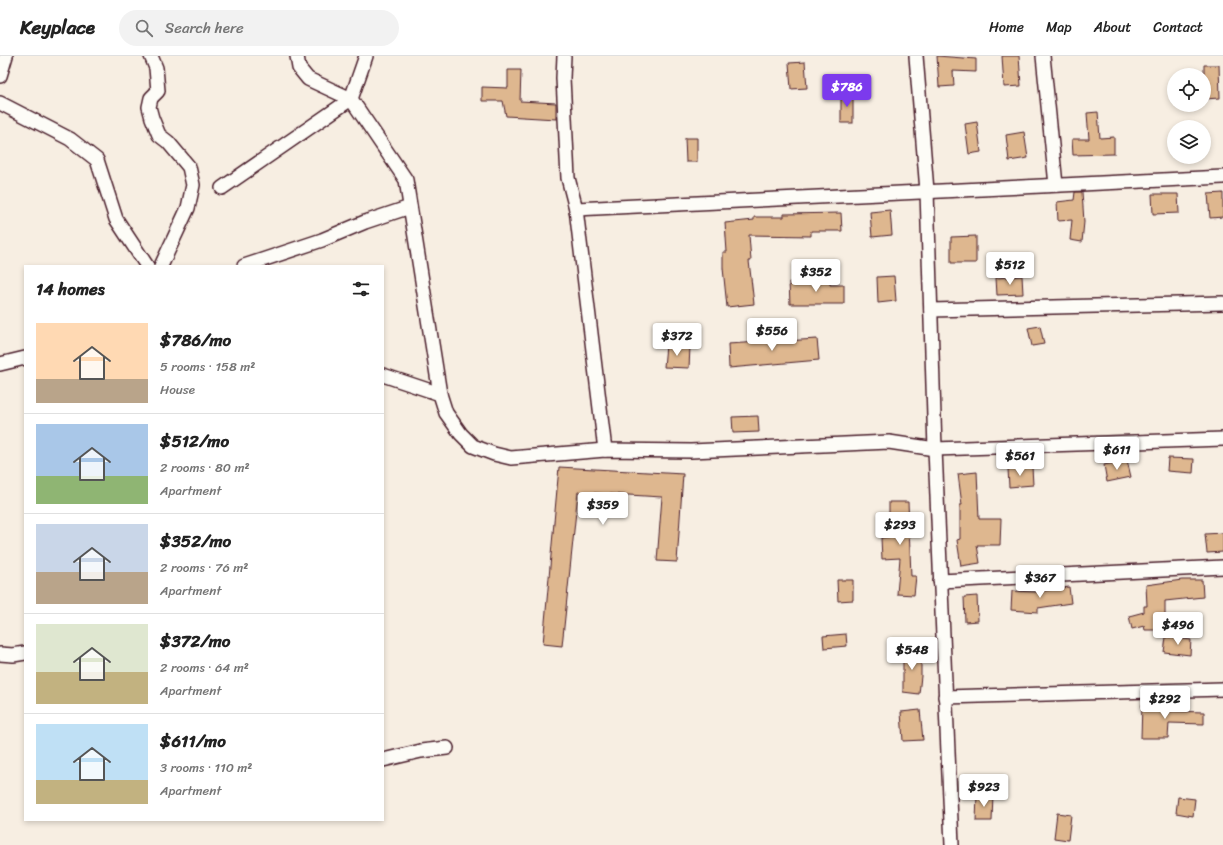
<!DOCTYPE html>
<meta charset="utf-8">
<style>
body{margin:0;font-family:Sriracha,sans-serif;background:#f2f2f2;color:#222;height:100vh;display:flex;flex-direction:column;font-size:15px;white-space:nowrap}
*{box-sizing:border-box;margin:0}
p{font-size:13px;color:#767676}
.icon{flex:none;width:22px;height:22px;fill:none;stroke:currentColor;stroke-width:2;stroke-linecap:round;stroke-linejoin:round}
.map{position:relative;flex:1;overflow:hidden}
.drawer{position:absolute;left:24px;top:209px;width:360px;height:556px;display:flex;flex-direction:column;background:#fff;border-radius:0px;box-shadow:0 2px 6px #0003}
.drawer>*{flex:none}
.buttons{position:absolute;left:1167px;top:12px;display:grid;gap:8px}
.buttons a{display:grid;place-items:center;width:44px;height:44px;border-radius:50%;background:#fff;box-shadow:0 2px 6px #0003;font-size:20px}
.price{position:absolute;translate:-50% -34px;padding:0 9px;border-radius:4px;background:#fff;color:#222;font-size:13px;line-height:26px;filter:drop-shadow(0 1px 2px #0008)}
.price::after{content:'';position:absolute;left:50%;top:24px;width:12px;height:9px;margin-left:-6px;background:inherit;clip-path:polygon(0 0,100% 0,50% 100%)}
.price.current{background:#7c3aed;color:#fff}
ul{padding:0;list-style:none}
li{display:flex;align-items:center;gap:12px;height:100px;padding:0 12px}
li+li{border-top:1px solid #e0e0e0}
li span{display:grid;place-items:center;flex:none;width:112px;height:80px;border-radius:0px;color:#555}
li>.icon{margin-inline-start:auto}
span .icon{width:48px;height:48px;fill:#fffc;stroke-width:1}
li b{font-size:17px}
h2{display:flex;justify-content:space-between;align-items:center;height:48px;padding:0 12px;font-size:17px}
header{display:flex;align-items:center;gap:24px;box-sizing:border-box;height:56px;padding:0 20px;background:#fff;border-bottom:1px solid #e0e0e0}
header strong{font-size:19px}
nav{display:flex;gap:22px;margin-inline-start:auto;font-size:14px}
.search{width:280px;height:36px;background:#f2f2f2;display:flex;align-items:center;gap:10px;box-sizing:border-box;padding:0 14px;border-radius:22px;color:#767676;font-size:15px}
.map>svg:first-child{display:block}
</style>
<header>
<strong>Keyplace</strong>
<div class="search"><svg class="icon" aria-label="search" viewBox="0 0 24 24"><circle cx="10" cy="10" r="6"/><path d="M15 15l6 6"/></svg>Search here</div>
<nav><a>Home</a><a>Map</a><a>About</a><a>Contact</a></nav>
</header>
<div class="map">
<svg width="1223" height="789" viewBox="0 0 1223 789">
<rect width="100%" height="100%" fill="#f7eee2"/>
<filter id="ink" filterUnits="userSpaceOnUse"><feTurbulence type="fractalNoise" baseFrequency=".025" numOctaves="2"/><feDisplacementMap in="SourceGraphic" scale="8" xChannelSelector="R" yChannelSelector="G"/><feConvolveMatrix kernelMatrix="1 2 1 2 8 2 1 2 1" color-interpolation-filters="sRGB"/></filter>
<g filter="url(#ink)">
<g fill="#deb78f" stroke="#4a1f2b">
<path d="M937 0 976 3V16L953 15 954 30 939 31Z"/>
<path d="M1002 0H1019L1021 30 1004 31Z"/>
<path d="M805 6 807 32 791 33 789 7Z"/>
<path d="M1204 9H1219L1220 42 1204 43Z"/>
<path d="M508 14H521L520 45 556 47V63L506 60 503 45H482V31L508 32Z"/>
<rect x="841" y="37" width="12" height="30"/>
<path d="M1098 56 1100 82 1114 81V98L1073 99 1072 83H1089L1087 57Z"/>
<path d="M977 66 981 96 969 98 965 68Z"/>
<path d="M1024 76 1028 102 1009 105 1006 79Z"/>
<path d="M685 82H697V106H686Z"/>
<path d="M1075 136H1082L1084 166 1082 186 1070 184 1072 164 1058 165 1057 146 1074 144Z"/>
<path d="M1223 137V161L1210 162 1208 138Z"/>
<path d="M1152 138H1178L1179 157 1153 158Z"/>
<path d="M890 154 892 179 872 181 870 156Z"/>
<path d="M841 157 842 175H811V180L749 179 751 205H749L754 248 727 251 723 212V196H727L725 167 754 164V161H784V158Z"/>
<path d="M976 180V207H951V181Z"/>
<path d="M894 220 896 245 878 247 877 221Z"/>
<path d="M1022 220 1023 238 997 239 996 222Z"/>
<path d="M830 224V229H844V248H790L789 226Z"/>
<path d="M1040 270 1044 288 1032 290 1028 272Z"/>
<path d="M784 282 785 285 817 283 819 304 729 312 728 288 760 286 759 284Z"/>
<path d="M666 289 690 291 689 312 664 311Z"/>
<path d="M758 360 759 376 733 377 732 361Z"/>
<path d="M1168 402 1194 403 1193 417 1167 415Z"/>
<path d="M1127 404 1131 421 1107 426 1104 409Z"/>
<path d="M559 411 683 418 677 506 657 505 662 441 578 436 562 590 543 588Z"/>
<path d="M1032 411 1033 429 1009 431 1008 413Z"/>
<path d="M977 416 979 463H1001L1000 489H977L980 507 961 510 957 484 960 483V449H962L958 418Z"/>
<path d="M889 446H908L911 520H916L914 539 897 538 900 502 882 503 881 482 889 481Z"/>
<path d="M1223 477V496L1207 497 1205 478Z"/>
<path d="M837 524H853V544L838 545Z"/>
<path d="M1182 524H1202L1203 541 1165 545V574H1145L1144 570 1132 573 1129 560 1144 556V550H1147L1146 529Z"/>
<path d="M1069 531 1071 547 1038 552V556L1011 554 1012 535 1035 536Z"/>
<path d="M977 540 978 565 965 566 964 541Z"/>
<path d="M846 578 847 590 824 592 823 580Z"/>
<path d="M1166 581 1191 584 1190 599 1164 596Z"/>
<path d="M903 593H921V620L919 638 903 636Z"/>
<path d="M1142 648H1169V655L1204 656V668L1169 667 1168 682H1141Z"/>
<path d="M920 654 923 684 903 685 901 656Z"/>
<path d="M977 738H993L992 765H976Z"/>
<path d="M1178 741 1195 743 1193 760 1176 757Z"/>
<path d="M1057 757 1071 759 1068 784 1054 782Z"/>
</g>
<g fill="none" stroke-linecap="round" stroke-linejoin="round">
<g stroke="#4a1f2b" stroke-width="16">
<g id="street">
<path d="M151 0 156 12 158 35 151 42 149 51 152 62 159 79 168 86 189 111 193 129 188 152 161 210"/>
<path d="M297 0 299 12 308 23 351 43 366 0"/>
<path d="M564 0 563 22 568 122 576 153 605 394"/>
<path d="M916 0 927 135 935 393 952 789"/>
<path d="M1043 0 1056 129"/>
<path d="M0 20 6 0"/>
<path d="M0 47 70 83 97 104 116 163 147 210"/>
<path d="M222 132 351 43 406 124 440 338"/>
<path d="M576 153 1223 121"/>
<path d="M244 210 322 184 365 166 410 151"/>
<path d="M931 254 1223 247"/>
<path d="M0 308 25 302"/>
<path d="M383 319 440 338 446 357 461 378 473 390 494 398 511 402 605 394 691 395 889 386 935 393 1223 383"/>
<path d="M940 525 1223 511"/>
<path d="M0 598 13 599 25 597"/>
<path d="M945 641 1223 633"/>
<path d="M383 704 421 695 447 692"/>
</g>
</g>
<use href="#street" stroke="#fdfcf7" stroke-width="13"/>
</g>
</g>
</svg>
<div class="buttons">
<a><svg class="icon" aria-label="locate" viewBox="0 0 24 24"><circle cx="12" cy="12" r="6"/><path d="M12 2v4M12 18v4M2 12h4M18 12h4"/></svg></a>
<a><svg class="icon" aria-label="layers" viewBox="0 0 24 24"><path d="M12 4l9 5-9 5-9-5zM3 14l9 5 9-5"/></svg></a>
</div>
<b class="price current" style="left:847px;top:52px">$786</b>
<b class="price" style="left:1010px;top:230px">$512</b>
<b class="price" style="left:816px;top:237px">$352</b>
<b class="price" style="left:772px;top:296px">$556</b>
<b class="price" style="left:677px;top:301px">$372</b>
<b class="price" style="left:1117px;top:415px">$611</b>
<b class="price" style="left:1020px;top:421px">$561</b>
<b class="price" style="left:603px;top:470px">$359</b>
<b class="price" style="left:900px;top:490px">$293</b>
<b class="price" style="left:1040px;top:543px">$367</b>
<b class="price" style="left:1178px;top:590px">$496</b>
<b class="price" style="left:912px;top:615px">$548</b>
<b class="price" style="left:1165px;top:664px">$292</b>
<b class="price" style="left:984px;top:752px">$923</b>
<section class="drawer">
<h2>14 homes<svg class="icon" aria-label="filters" viewBox="0 0 24 24"><path d="M4 7h16M4 17h16"/><circle cx="9" cy="7" r="2"/><circle cx="15" cy="17" r="2"/></svg></h2>
<ul>
<li><span style="background:linear-gradient(#ffd9b3 70%,#b9a48a 0)"><svg class="icon" aria-label="home" viewBox="0 0 24 24"><path d="M3 11l9-7 9 7M6 9v11h12V9"/></svg></span><div><b>$786/mo</b><p>5 rooms · 158 m²</p><p>House</p></div></li>
<li><span style="background:linear-gradient(#a9c7e8 65%,#8fb573 0)"><svg class="icon" aria-label="home" viewBox="0 0 24 24"><path d="M3 11l9-7 9 7M6 9v11h12V9"/></svg></span><div><b>$512/mo</b><p>2 rooms · 80 m²</p><p>Apartment</p></div></li>
<li><span style="background:linear-gradient(#c9d6e8 60%,#b9a48a 0)"><svg class="icon" aria-label="home" viewBox="0 0 24 24"><path d="M3 11l9-7 9 7M6 9v11h12V9"/></svg></span><div><b>$352/mo</b><p>2 rooms · 76 m²</p><p>Apartment</p></div></li>
<li><span style="background:linear-gradient(#dfe7d0 60%,#c2b280 0)"><svg class="icon" aria-label="home" viewBox="0 0 24 24"><path d="M3 11l9-7 9 7M6 9v11h12V9"/></svg></span><div><b>$372/mo</b><p>2 rooms · 64 m²</p><p>Apartment</p></div></li>
<li><span style="background:linear-gradient(#bfe0f5 70%,#c2b280 0)"><svg class="icon" aria-label="home" viewBox="0 0 24 24"><path d="M3 11l9-7 9 7M6 9v11h12V9"/></svg></span><div><b>$611/mo</b><p>3 rooms · 110 m²</p><p>Apartment</p></div></li>
</ul>
</section>
</div>
